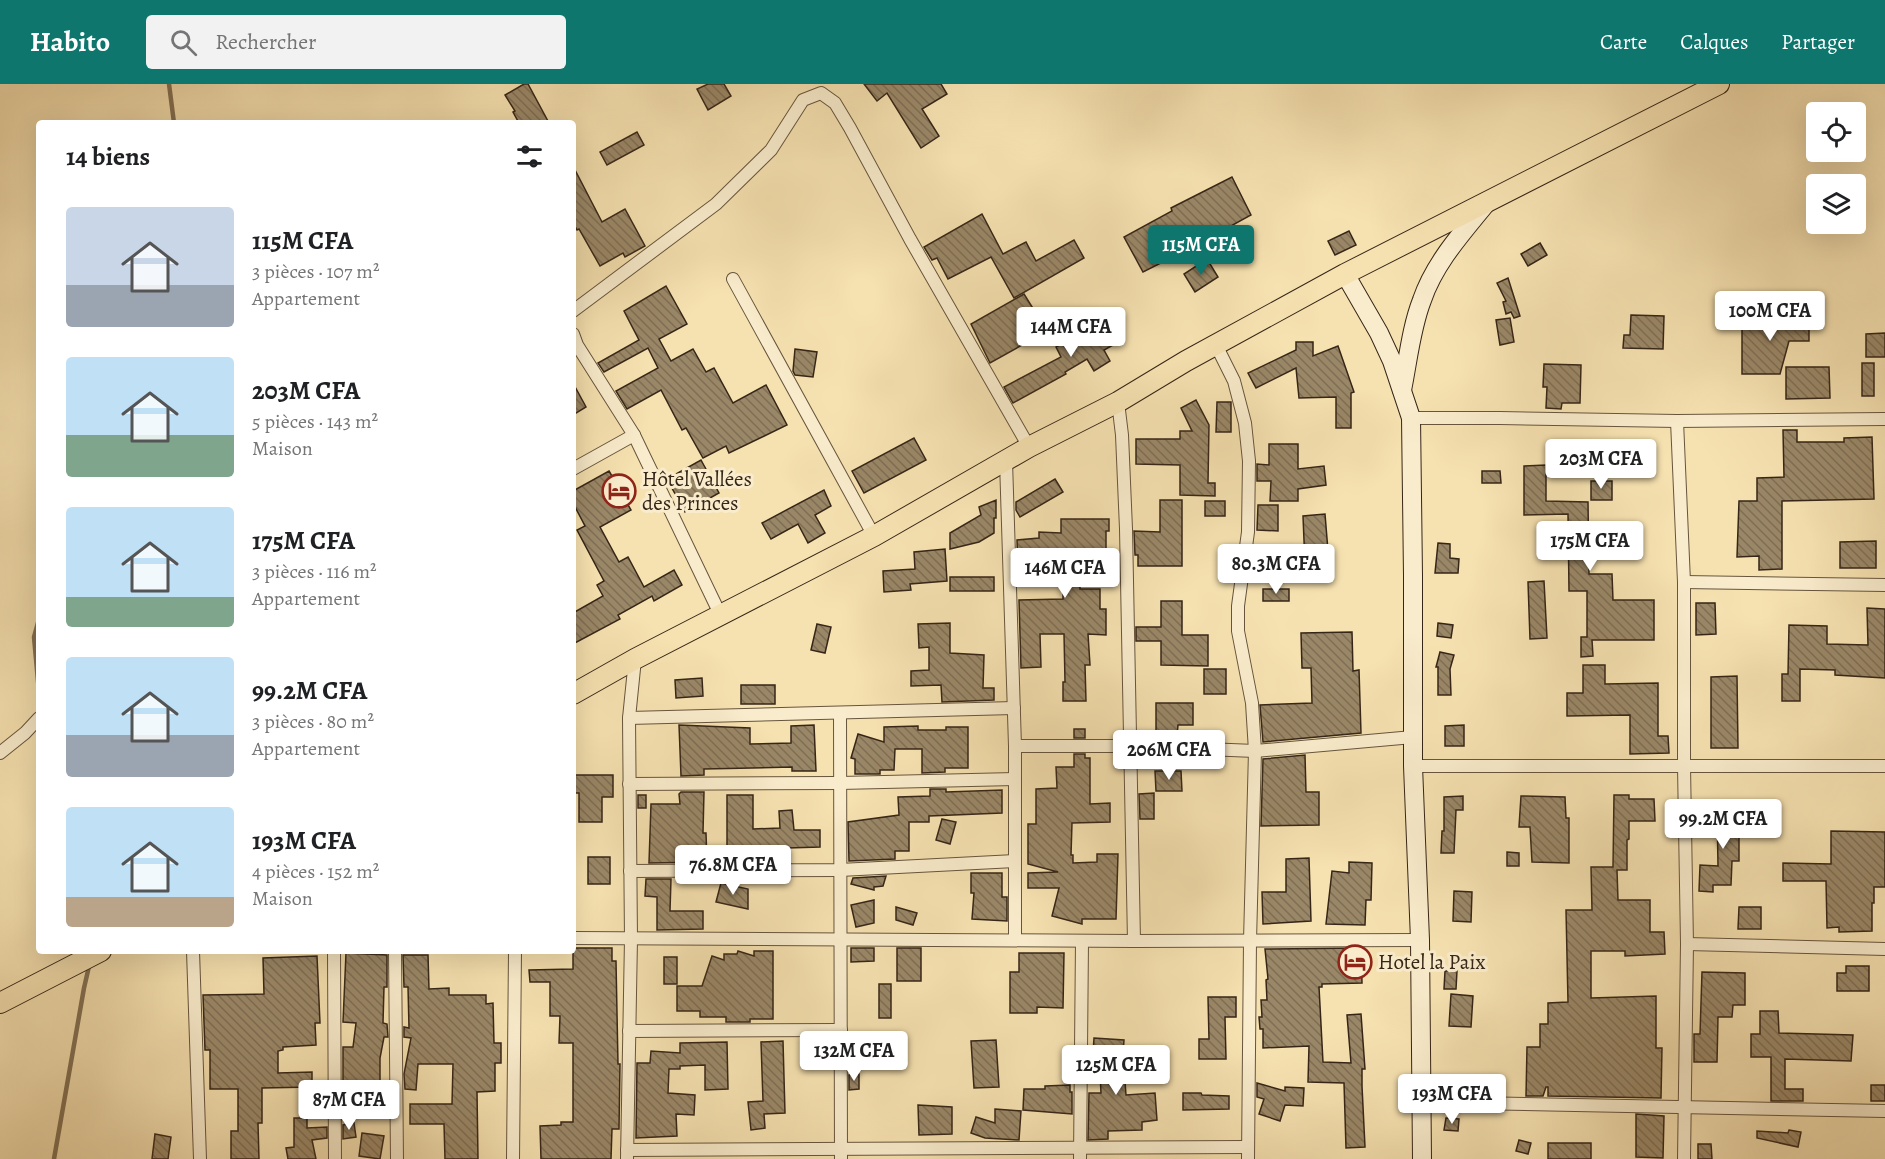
<!DOCTYPE html>
<html lang="fr">
<meta charset="utf-8">
<style>
body{margin:0;font-family:Alegreya,serif;background:#f2f2f2;color:#202124;height:100vh;display:flex;flex-direction:column;font-size:22px;white-space:nowrap}
*{box-sizing:border-box;margin:0}
p{font-size:20px;color:#757577}
.icon{flex:none;width:33px;height:33px;fill:none;stroke:currentColor;stroke-width:2;stroke-linecap:round;stroke-linejoin:round}
.map{position:relative;flex:1;overflow:hidden}
.details{position:absolute;left:36px;top:36px;width:540px;height:834px;display:flex;flex-direction:column;background:#fff;border-radius:6px;box-shadow:0 6px 24px #0002}
.details>*{flex:none}
.fabs{position:absolute;left:1806px;top:18px;display:grid;gap:12px}
.fabs a{display:grid;place-items:center;width:60px;height:60px;border-radius:6px;background:#fff;box-shadow:0 6px 24px #0002;font-size:30px}
.price{position:absolute;translate:-50% -51px;padding:0 14px;border-radius:6px;background:#fff;color:#222;font-size:20px;line-height:39px;filter:drop-shadow(0 2px 3px #0008)}
.price::after{content:'';position:absolute;left:50%;top:36px;width:18px;height:14px;margin-left:-9px;background:inherit;clip-path:polygon(0 0,100% 0,50% 100%)}
.price.current{background:#0f766e;color:#fff}
ul{padding:0;list-style:none}
li{display:flex;align-items:center;gap:18px;height:150px;padding:0 30px}
li span{display:grid;place-items:center;flex:none;width:168px;height:120px;border-radius:6px;color:#555}
li>.icon{margin-inline-start:auto}
span .icon{width:72px;height:72px;fill:#fffc;stroke-width:1}
li b{font-size:26px}
h2{display:flex;justify-content:space-between;align-items:center;height:72px;padding:0 30px;font-size:26px}
header{display:flex;align-items:center;gap:36px;box-sizing:border-box;height:84px;padding:0 30px;background:#0f766e;color:#fff}
header strong{font-size:28px}
nav{display:flex;gap:33px;margin-inline-start:auto;font-size:21px}
.search{width:420px;height:54px;background:#f2f2f2;display:flex;align-items:center;gap:15px;box-sizing:border-box;padding:0 21px;border-radius:6px;color:#757577;font-size:22px}
.map>svg:first-child{display:block}
</style>
<header>
<strong>Habito</strong>
<div class="search"><svg class="icon" aria-label="search" viewBox="0 0 24 24"><circle cx="10" cy="10" r="6"/><path d="M15 15l6 6"/></svg>Rechercher</div>
<nav><a>Carte</a><a>Calques</a><a>Partager</a></nav>
</header>
<div class="map">
<svg width="1885" height="1075" viewBox="0 0 1885 1075">
<defs>
<pattern id="building-back-hatch" width="6" height="6" patternUnits="userSpaceOnUse" patternTransform="scale(1.5)"><rect width="6" height="6" fill="#9a8767"/><path d="M-1 5l2 2M0 0l6 6M5-1l2 2" fill="none" stroke="#7e6e54"/></pattern>
</defs>
<rect width="100%" height="100%" fill="#f6e1b0"/>
<filter id="stains"><feTurbulence type="fractalNoise" baseFrequency=".00333" numOctaves="4"/><feColorMatrix values="0 0 0 0 .2 0 0 0 0 .09 0 0 0 0 .02 0 0 0 .5 -.17"/></filter>
<radialGradient id="worn" r=".72"><stop offset=".6" stop-color="#630" stop-opacity="0"/><stop offset="1" stop-color="#630" stop-opacity=".3"/></radialGradient>
<g fill="none" stroke-linecap="round" stroke-linejoin="round">
<g stroke="#827054" stroke-width="4.5">
<path d="M169 0 174 39"/>
<path d="M39 535 34 553 39 608"/>
<path d="M54 1075 84 904 90 878"/>
</g>
</g>
<g fill="url(#building-back-hatch)" stroke="#362617" stroke-width="1.5">
<path d="M524 0H528L549 39H519L513 28 515 27 505 11Z"/>
<path d="M708 0H724L731 12 708 26 697 5Z"/>
<path d="M864 0H941L947 10 922 25 939 52 921 64 887 9 877 17Z"/>
<path d="M637 48 644 61 607 81 600 68Z"/>
<path d="M573 82 602 138 625 125 645 162 625 173 623 169 600 182 579 145 577 146 573 139Z"/>
<path d="M1232 93 1251 131 1191 164 1188 159 1161 174 1163 178 1143 188 1124 153 1172 127 1171 124Z"/>
<path d="M982 130 1003 170 1026 158 1036 177 1074 156 1084 174 1014 214 991 173 948 195 937 174 932 176 924 163Z"/>
<path d="M1349 147 1356 161 1335 171 1328 157Z"/>
<path d="M1540 159 1547 171 1528 182 1521 170Z"/>
<path d="M1207 175 1218 193 1195 208 1184 190Z"/>
<path d="M1508 194 1520 232 1514 234 1511 228 1506 230 1503 218 1506 217 1497 199Z"/>
<path d="M666 202 687 240 659 255 671 277 693 265 706 288 714 284 733 319 766 301 787 341 729 369 726 362 703 374 686 344 682 346 661 306 627 325 616 307 658 284 648 264 604 288 598 279 639 256 624 227Z"/>
<path d="M1024 210 1047 247 990 279 971 240Z"/>
<path d="M1631 231 1664 232 1663 265 1623 264 1624 251H1630Z"/>
<path d="M1111 232 1124 255 1104 266 1110 277 1094 287 1087 275 1065 288 1066 290 1013 319 1004 303 1061 273 1056 263Z"/>
<path d="M1742 233H1809V257H1789L1780 290H1742Z"/>
<path d="M1510 234 1514 258 1500 261 1496 236Z"/>
<path d="M1885 249V273H1866V250Z"/>
<path d="M1296 258H1313V272L1338 262 1354 308 1351 309V344H1336V313L1299 314 1296 284 1256 304 1248 289 1296 266Z"/>
<path d="M795 265 817 268 813 293 795 291 793 287Z"/>
<rect x="1862" y="279" width="12" height="33"/>
<path d="M1544 280 1581 281 1580 319H1562L1561 325 1546 324 1547 303H1543Z"/>
<path d="M1786 283H1829L1830 314 1786 315Z"/>
<path d="M573 299 586 323 573 331Z"/>
<path d="M1196 316 1209 341 1208 399H1215V412L1180 411V381L1136 380V355H1180V347H1192L1181 324Z"/>
<path d="M1217 318H1231V348H1216Z"/>
<path d="M1783 346H1797V358H1844V354L1872 353 1874 415 1782 417V485L1759 486V472L1737 473 1739 417H1757V394L1784 393Z"/>
<path d="M914 354 926 376 864 409 852 387Z"/>
<path d="M1269 360H1298V385L1324 382 1326 401 1298 405V417H1270L1271 397H1257V380L1269 381Z"/>
<path d="M701 376 719 409 685 428 667 395Z"/>
<path d="M1546 381V417L1588 418 1589 490H1612L1613 516H1654V556H1592L1593 572 1581 573V553H1587V507H1569L1568 430 1524 431V382Z"/>
<path d="M609 387 616 399 618 398 627 413 624 414 631 426 600 443 619 478 628 473 644 503 674 486 682 501 654 517 652 512 618 531 620 535 573 560V529L603 512 597 501 604 497 577 446 585 442 573 419V407Z"/>
<path d="M1482 387H1500L1501 399H1482Z"/>
<path d="M1055 395 1063 408 1020 433 1016 426V418Z"/>
<rect x="1591" y="397" width="21" height="19"/>
<path d="M824 406 831 422 815 431 825 449 808 459 798 440 771 455 762 439Z"/>
<path d="M996 416V434H994V449L979 458 950 465V449L981 431 979 423Z"/>
<path d="M1160 416H1182V482H1138V471H1135L1134 447 1160 448Z"/>
<rect x="1205" y="417" width="20" height="15"/>
<path d="M1258 421H1278V447L1257 446Z"/>
<path d="M1325 430 1329 479 1305 481 1303 432Z"/>
<path d="M1061 435H1109V447H1106V482H1080V505H1100V525H1106V551L1088 550 1090 581H1085L1086 617H1063V598H1065L1064 550H1040L1041 583 1021 584 1019 516 1063 515V486H1061V482L1034 481V482L1018 484 1017 456 1039 454V448L1061 449Z"/>
<path d="M1876 457V484H1840V458Z"/>
<path d="M1438 459 1450 460V474L1459 475 1458 489H1435Z"/>
<path d="M945 465 947 497 910 500 911 506 884 508 883 487 915 485 914 468Z"/>
<rect x="950" y="493" width="44" height="14"/>
<path d="M1544 497 1547 554 1530 555 1528 498Z"/>
<rect x="1263" y="505" width="26" height="12"/>
<path d="M1161 517H1182V551H1208V582L1161 581V557H1136V543H1161Z"/>
<path d="M1696 519H1715L1716 550 1696 551Z"/>
<path d="M1867 524 1885 525V594L1835 591V586L1800 585V617H1782V590H1788L1789 541 1827 542V560L1868 561Z"/>
<path d="M950 539V569L984 571 983 604H994V616L942 618 941 601 911 602V587L929 586V563L919 564 918 540Z"/>
<path d="M1438 539 1453 541 1451 554 1437 552Z"/>
<path d="M817 540 831 543 825 569 811 566Z"/>
<path d="M1352 548 1353 587 1359 586 1361 649 1263 658 1260 621 1312 619 1311 584H1302L1301 549Z"/>
<path d="M1440 568 1454 571 1450 585 1451 611H1438V583H1436Z"/>
<path d="M1583 581H1605V600L1658 599V652H1668L1669 669 1630 670V631L1567 632V609H1583Z"/>
<rect x="1204" y="585" width="22" height="25"/>
<path d="M1737 592 1738 664H1711V593Z"/>
<path d="M702 594 703 612 676 614 675 596Z"/>
<rect x="741" y="601" width="34" height="19"/>
<path d="M1156 619H1193V641H1178L1177 652H1156Z"/>
<path d="M679 641 750 644V660L791 659V642L814 641 816 687H792V683L704 685V691L681 692Z"/>
<path d="M1464 641V662H1445V642Z"/>
<path d="M918 642V646H946V643H968V684H945V688L922 689V665H895L894 686H880V690H855V675L851 674 858 650 884 658V643Z"/>
<rect x="1074" y="645" width="11" height="9"/>
<path d="M1074 670H1085V674H1090V720L1110 719V738L1072 739 1071 771H1073V779L1097 778V770H1118L1116 835H1082V840L1052 832 1059 804H1028V789L1058 788 1028 780V740H1036V705L1057 704 1056 683H1074Z"/>
<path d="M1305 671 1306 708H1319V741L1261 742 1263 675Z"/>
<path d="M1155 687H1181L1182 707H1156Z"/>
<path d="M573 691H613V713H602V738H579V709H573Z"/>
<path d="M930 705H946V708L1002 706V729L929 732V738H909V767H895V775L849 777 848 738 899 731 898 713 930 712Z"/>
<path d="M681 708H704L703 749H706L707 778 649 779 651 720H680L679 710Z"/>
<path d="M1154 709V735H1140L1139 710Z"/>
<rect x="638" y="711" width="8" height="13"/>
<path d="M727 711H753V745L780 744 779 727 792 726 794 746H820V763L727 766Z"/>
<path d="M1614 711H1629V715H1654L1655 737H1629V755L1627 756V786H1617L1618 816H1650V848H1664L1665 870 1625 872V867H1591V914L1656 912V964H1662L1661 1014 1548 1012V1003H1546L1543 1012H1526L1527 963H1540V940H1548V919L1568 918 1566 826H1592L1591 783H1613Z"/>
<path d="M1463 712V726H1456L1454 769H1441L1442 747H1444V713Z"/>
<path d="M1521 712 1565 713 1566 734H1569V779L1532 778 1530 743H1519Z"/>
<path d="M1739 722V777H1732L1731 801H1713V808L1699 807 1700 781 1718 782 1717 723Z"/>
<path d="M942 735 956 738 950 760 936 756Z"/>
<path d="M1831 747 1885 748V803H1874V819H1872V847L1839 848V843L1827 844 1826 797H1783V779L1831 780Z"/>
<path d="M1507 768 1519 769V782H1507Z"/>
<rect x="588" y="773" width="22" height="27"/>
<path d="M1309 774 1311 837 1263 840 1262 808H1286V775Z"/>
<path d="M1349 778 1372 779 1371 816H1366L1365 841 1326 840 1332 787 1349 789Z"/>
<path d="M971 789H1002V813H1007V837L972 835 974 809H971Z"/>
<path d="M886 792 883 802 874 803V806L851 800 853 794Z"/>
<path d="M646 795H671L670 827H703V845L657 846V813L645 812Z"/>
<path d="M721 799 748 805V825L716 818Z"/>
<path d="M1454 807 1472 808 1471 838 1453 837Z"/>
<path d="M874 816V839L856 843 851 821Z"/>
<path d="M896 823 917 829 913 841 896 836Z"/>
<path d="M1739 823H1761V845H1738Z"/>
<path d="M573 864H612V877H616L618 980H620L619 1045H612L611 1075H541L540 1042 561 1041V1038H573V959H559L560 932H550V898H530L529 886 573 885Z"/>
<path d="M851 864H874V877L851 878Z"/>
<rect x="897" y="864" width="24" height="33"/>
<path d="M1361 864 1362 899 1322 900V903H1319L1323 978 1351 979 1347 931 1361 930 1365 985H1362V1002L1365 1063 1346 1064 1344 999 1308 998 1309 962 1263 964V945H1260L1259 933H1262L1261 916H1267L1266 896 1268 895 1265 865Z"/>
<path d="M738 867 754 872V867H773V935H750V938H726V933H700V927H677V902H702L712 872 724 876V870H737Z"/>
<path d="M346 869 387 871V903H384L383 939 387 940 388 953H384L380 974V1006L362 1004 343 1006V963H353L356 939 343 938Z"/>
<path d="M1019 869H1064L1063 924 1037 923V929H1010V888H1019Z"/>
<path d="M403 871H428L429 905 449 904V911H486V920L493 919 494 959H501V979H495V1007L477 1008 478 1075H445L444 1040H410V1020H452L453 980H418L416 1006 405 1005 404 990 411 954 404 953V943L409 944 408 903H404Z"/>
<path d="M317 872 320 939H315L316 961 283 963V966L278 967V989L312 988V1003L262 1004V1039H258L259 1075H231V1047H238V1005H210V966H205L203 911 264 910 263 874Z"/>
<rect x="664" y="873" width="13" height="27"/>
<path d="M1846 882H1869V907H1837V889H1846Z"/>
<path d="M1445 887H1457L1456 905H1444Z"/>
<path d="M1702 888 1745 889V921H1733L1732 933H1718L1717 978H1694V950H1700Z"/>
<rect x="879" y="900" width="12" height="34"/>
<path d="M1451 910 1473 912 1471 943 1449 942Z"/>
<path d="M1208 913H1236V933H1225L1226 975H1199V955H1209Z"/>
<path d="M1760 927H1778L1779 949 1853 951 1851 977 1785 975V1005H1803V1017H1771V973H1751V950H1760Z"/>
<path d="M1094 954 1124 956 1122 984H1124L1126 1011 1155 1009 1157 1036 1142 1038V1046L1108 1047V1055L1088 1056 1089 1009H1101L1099 971 1093 970Z"/>
<path d="M996 956 999 1003 974 1004 971 957Z"/>
<path d="M783 957 785 1029 764 1030 765 1044 751 1046 748 1018 763 1017 761 958Z"/>
<path d="M727 958 728 1005 705 1006V981L680 982V985H669L668 1009 695 1011 694 1031 676 1030 677 1052 636 1054 637 979H650L651 967 680 969V959Z"/>
<path d="M859 990V1005L849 1006V991Z"/>
<path d="M1257 999 1285 1007V1003L1304 1004 1303 1022 1285 1021 1280 1037 1259 1030 1264 1015 1257 1013Z"/>
<path d="M1070 1001V1008H1072V1030L1023 1026 1024 1005H1045V1002Z"/>
<rect x="1871" y="1001" width="14" height="16"/>
<path d="M1183 1009H1201L1202 1011 1229 1012V1025L1183 1026Z"/>
<path d="M918 1021 952 1023V1050L919 1051Z"/>
<path d="M995 1025 1021 1027 1019 1056 985 1054 971 1049 976 1033 995 1039Z"/>
<path d="M1636 1030 1664 1032 1663 1074 1636 1073Z"/>
<path d="M294 1034H307V1044L327 1043V1054L312 1056 316 1075H288L286 1064 294 1063Z"/>
<path d="M1446 1034 1459 1035 1458 1047 1444 1046Z"/>
<path d="M354 1039 356 1053 343 1055V1041Z"/>
<path d="M1789 1046 1801 1048 1798 1063 1757 1054V1047L1788 1049Z"/>
<path d="M362 1049 384 1052 380 1075 359 1072Z"/>
<path d="M155 1050 171 1053 168 1075H152Z"/>
<path d="M1519 1056 1531 1059 1528 1070 1516 1067Z"/>
<rect x="1548" y="1059" width="43" height="16"/>
<path d="M1698 1060H1711L1712 1075H1698Z"/>
</g>
<g fill="none" stroke-linecap="round" stroke-linejoin="round">
<g stroke="#66553d" stroke-width="14">
<g id="street">
<path d="M733 195 874 452"/>
<path d="M573 227 716 120 771 66 803 16 821 9 835 19 850 44 910 155 1029 363"/>
<path d="M573 250 577 261 634 351 720 530"/>
<path d="M1216 261 1234 297 1245 339 1249 377 1248 448 1238 522V547L1252 619 1255 667 1250 857 1248 1075"/>
<path d="M1118 318 1122 351 1126 445 1134 857"/>
<path d="M1411 334H1500L1677 337 1885 335"/>
<path d="M1677 337 1684 498V682L1687 860 1684 1075"/>
<path d="M1006 377 1015 662V856"/>
<path d="M573 385 634 351"/>
<path d="M1684 498 1885 501"/>
<path d="M840 630 841 1075"/>
<path d="M629 634 1014 624"/>
<path d="M1015 662H1132L1255 667 1413 653"/>
<path d="M0 669 25 649 39 634"/>
<path d="M1413 682H1885"/>
<path d="M629 700 840 699 1015 695"/>
<path d="M630 787 840 786 1015 777"/>
<path d="M573 854 1134 857 1420 856"/>
<path d="M1687 860 1885 865"/>
<path d="M193 867 200 1075"/>
<path d="M334 867 335 1075"/>
<path d="M395 867 397 1075"/>
<path d="M629 947 841 946"/>
<path d="M1422 1018 1885 1027"/>
<path d="M627 1066 1248 1063"/>
<path d="M513 1075 515 867"/>
<path d="M627 1075 631 855 629 634 635 575"/>
<path d="M1080 1075 1082 857"/>
</g>
</g>
<g stroke="#362617" stroke-width="20">
<g id="secondary">
<path d="M1345 190 1379 249 1392 277 1411 334 1413 491V682L1420 856 1422 1075"/>
<path d="M1402 306C1408 277 1411 244 1422 216 1435 178 1463 148 1488 117"/>
</g>
</g>
<g stroke="#362617" stroke-width="22">
<g id="primary">
<path d="M573 610 635 575 874 452 1029 363 1118 318 1186 277 1345 190 1719 0"/>
<path d="M0 919 101 867"/>
</g>
</g>
<use href="#street" stroke="#f9eccc" stroke-width="12"/>
<use href="#secondary" stroke="#f9eccc" stroke-width="18"/>
<use href="#primary" stroke="#f6e1b0" stroke-width="20"/>
</g>
<defs>
<g id="hotel-ring" transform="scale(1.725)"><circle r="9.5" fill="#f9eccc" stroke="#8f2418" stroke-width="1.5"/><path d="M-6-4.5h1.5V1H6V5H4.5V3h-9V5H-6ZM-4 0a1.8 1.8 0 1 1 3.6 0ZM.5 0V-2.5h3Q6-2.5 6 0Z" fill="#8f2418"/></g>
</defs>
<g fill-rule="evenodd">
<use href="#hotel-ring" x="619" y="407"/>
<use href="#hotel-ring" x="1355" y="878"/>
</g>
<g text-anchor="middle" stroke-width="6" stroke-linejoin="round" paint-order="stroke">
<g font-size="21" fill="#362617" stroke="#f9eccc" text-anchor="start">
<text x="642" y="402">Hôtel Vallées<tspan x="642" dy="24">des Princes</tspan></text>
<text x="1378" y="885">Hotel la Paix</text>
</g>
</g>
<rect width="100%" height="100%" filter="url(#stains)"/>
<rect width="100%" height="100%" fill="url(#worn)"/>
</svg>
<div class="fabs">
<a><svg class="icon" aria-label="locate" viewBox="0 0 24 24"><circle cx="12" cy="12" r="6"/><path d="M12 2v4M12 18v4M2 12h4M18 12h4"/></svg></a>
<a><svg class="icon" aria-label="layers" viewBox="0 0 24 24"><path d="M12 4l9 5-9 5-9-5zM3 14l9 5 9-5"/></svg></a>
</div>
<b class="price current" style="left:1201px;top:192px">115M CFA</b>
<b class="price" style="left:1770px;top:258px">100M CFA</b>
<b class="price" style="left:1071px;top:274px">144M CFA</b>
<b class="price" style="left:1601px;top:406px">203M CFA</b>
<b class="price" style="left:1590px;top:488px">175M CFA</b>
<b class="price" style="left:1276px;top:511px">80.3M CFA</b>
<b class="price" style="left:1065px;top:515px">146M CFA</b>
<b class="price" style="left:1169px;top:697px">206M CFA</b>
<b class="price" style="left:1723px;top:766px">99.2M CFA</b>
<b class="price" style="left:733px;top:812px">76.8M CFA</b>
<b class="price" style="left:854px;top:998px">132M CFA</b>
<b class="price" style="left:1116px;top:1012px">125M CFA</b>
<b class="price" style="left:1452px;top:1041px">193M CFA</b>
<b class="price" style="left:349px;top:1047px">87M CFA</b>
<section class="details">
<h2>14 biens<svg class="icon" aria-label="filters" viewBox="0 0 24 24"><path d="M4 7h16M4 17h16"/><circle cx="9" cy="7" r="2"/><circle cx="15" cy="17" r="2"/></svg></h2>
<ul>
<li><span style="background:linear-gradient(#c9d6e8 65%,#9aa5b1 0)"><svg class="icon" aria-label="home" viewBox="0 0 24 24"><path d="M3 11l9-7 9 7M6 9v11h12V9"/></svg></span><div><b>115M CFA</b><p>3 pièces · 107 m²</p><p>Appartement</p></div></li>
<li><span style="background:linear-gradient(#bfe0f5 65%,#7fa58c 0)"><svg class="icon" aria-label="home" viewBox="0 0 24 24"><path d="M3 11l9-7 9 7M6 9v11h12V9"/></svg></span><div><b>203M CFA</b><p>5 pièces · 143 m²</p><p>Maison</p></div></li>
<li><span style="background:linear-gradient(#bfe0f5 75%,#7fa58c 0)"><svg class="icon" aria-label="home" viewBox="0 0 24 24"><path d="M3 11l9-7 9 7M6 9v11h12V9"/></svg></span><div><b>175M CFA</b><p>3 pièces · 116 m²</p><p>Appartement</p></div></li>
<li><span style="background:linear-gradient(#bfe0f5 65%,#9aa5b1 0)"><svg class="icon" aria-label="home" viewBox="0 0 24 24"><path d="M3 11l9-7 9 7M6 9v11h12V9"/></svg></span><div><b>99.2M CFA</b><p>3 pièces · 80 m²</p><p>Appartement</p></div></li>
<li><span style="background:linear-gradient(#bfe0f5 75%,#b9a48a 0)"><svg class="icon" aria-label="home" viewBox="0 0 24 24"><path d="M3 11l9-7 9 7M6 9v11h12V9"/></svg></span><div><b>193M CFA</b><p>4 pièces · 152 m²</p><p>Maison</p></div></li>
</ul>
</section>
</div>
